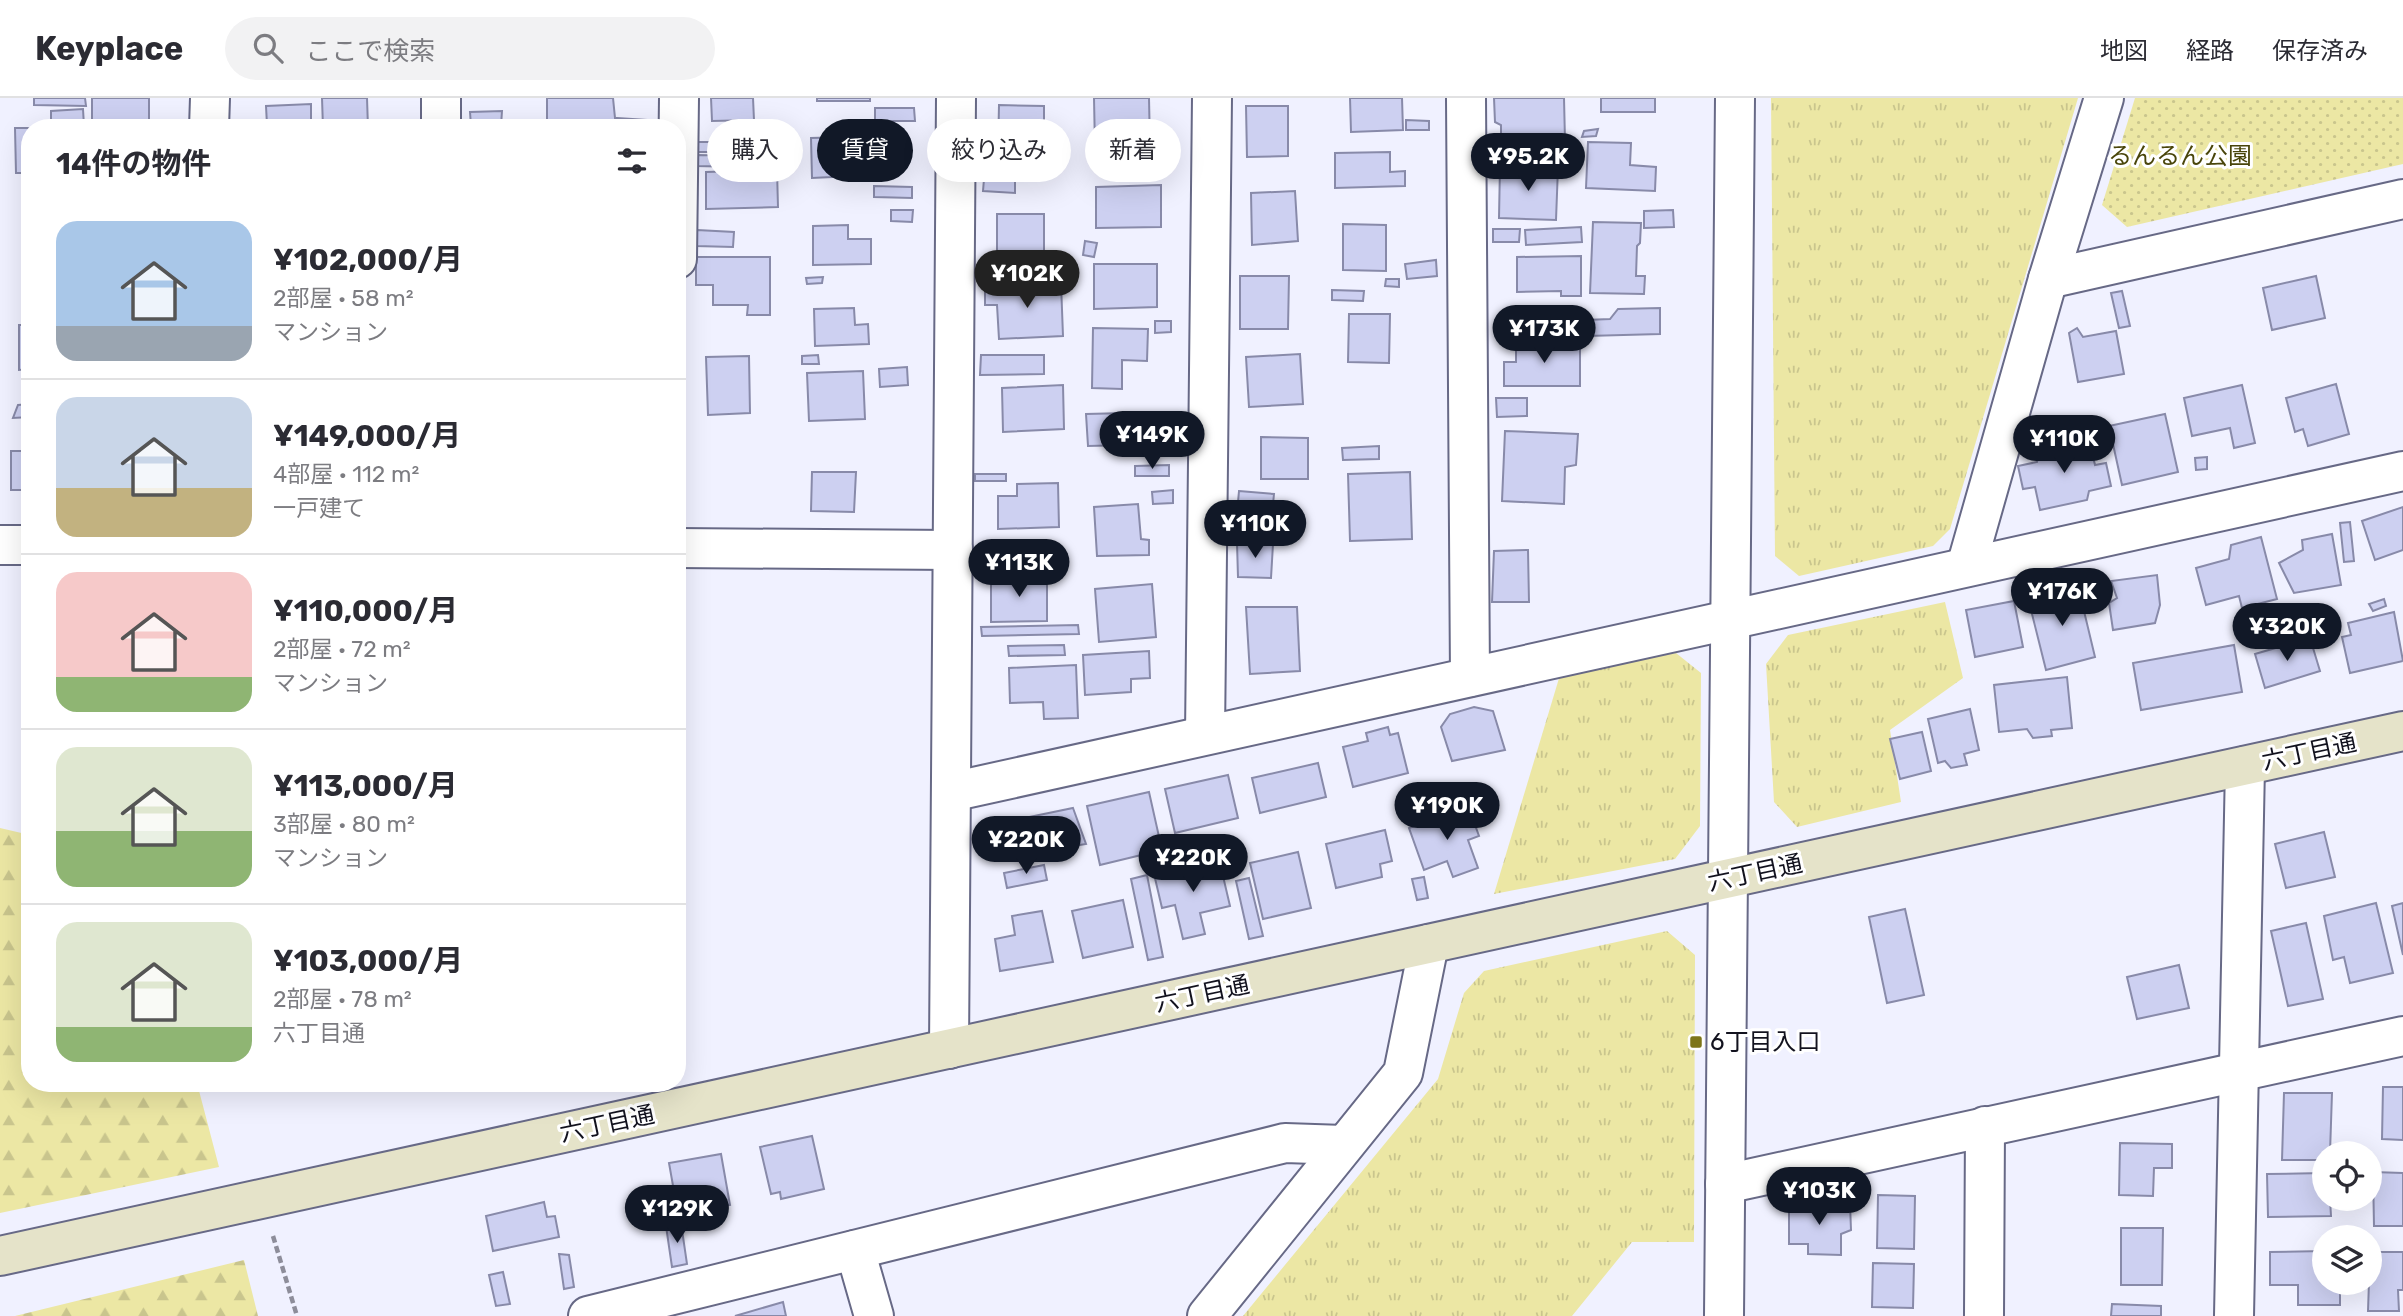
<!DOCTYPE html>
<html lang="ja">
<meta charset="utf-8">
<style>
body{margin:0;font-family:Rubik,"Noto Sans JP",sans-serif;background:#f2f2f3;color:#2b2b33;height:100vh;display:flex;flex-direction:column;font-size:26px;white-space:nowrap}
*{box-sizing:border-box;margin:0}
p{font-size:23px;color:#7c7c81}
.icon{flex:none;width:38px;height:38px;fill:none;stroke:currentColor;stroke-width:2;stroke-linecap:round;stroke-linejoin:round}
.map{position:relative;flex:1;overflow:hidden}
.side{position:absolute;left:21px;top:21px;width:665px;height:973px;display:flex;flex-direction:column;background:#fff;border-radius:28px;box-shadow:0 7px 28px #0002}
.side>*{flex:none}
.guide{position:absolute;left:707px;top:21px;width:665px;height:63px;display:flex;gap:14px}
.buttons{position:absolute;left:2312px;top:1043px;display:grid;gap:14px}
.buttons a{display:grid;place-items:center;width:70px;height:70px;border-radius:50%;background:#fff;box-shadow:0 7px 28px #0002;font-size:35px}
.price{position:absolute;translate:-50% -60px;padding:0 16px;border-radius:24px;background:#111827;color:#fff;font-size:23px;line-height:46px;filter:drop-shadow(0 2px 4px #0008)}
.price::after{content:'';position:absolute;left:50%;top:42px;width:21px;height:16px;margin-left:-10px;background:inherit;clip-path:polygon(0 0,100% 0,50% 100%)}
.price.current{background:#222;color:#fff}
ul{padding:0;list-style:none}
li{display:flex;align-items:center;gap:21px;height:175px;padding:0 35px}
li+li{border-top:2px solid #e1e1e2}
li span{display:grid;place-items:center;flex:none;width:196px;height:140px;border-radius:21px;color:#555}
li>.icon{margin-inline-start:auto}
span .icon{width:84px;height:84px;fill:#fffc;stroke-width:1}
li b{font-size:30px}
h2{display:flex;justify-content:space-between;align-items:center;height:84px;padding:0 35px;font-size:30px}
.chip{padding:0 24px;border-radius:32px;background:#fff;box-shadow:0 7px 28px #0002;font-size:24px;line-height:63px}
.chip.current{background:#111827;color:#fff}
header{display:flex;align-items:center;gap:42px;box-sizing:border-box;height:98px;padding:0 35px;background:#fff;border-bottom:2px solid #e1e1e2}
header strong{font-size:33px}
nav{display:flex;gap:38px;margin-inline-start:auto;font-size:24px}
.search{width:490px;height:63px;background:#f2f2f3;display:flex;align-items:center;gap:18px;box-sizing:border-box;padding:0 24px;border-radius:38px;color:#7c7c81;font-size:26px}
.map>svg:first-child{display:block}
</style>
<header>
<strong>Keyplace</strong>
<div class="search"><svg class="icon" aria-label="search" viewBox="0 0 24 24"><circle cx="10" cy="10" r="6"/><path d="M15 15l6 6"/></svg>ここで検索</div>
<nav><a>地図</a><a>経路</a><a>保存済み</a></nav>
</header>
<div class="map">
<svg width="2403" height="1218" viewBox="0 0 2403 1218">
<defs>
<pattern id="grass-tufts" width="24" height="20" patternUnits="userSpaceOnUse" patternTransform="scale(1.75)"><rect width="24" height="20" fill="#ece7a4"/><path d="M3 7l-1-3M5 7V3M7 7l1-3M15 17l-1-3M17 17v-4M19 17l1-3" fill="none" stroke="#c9c58d"/></pattern>
<pattern id="forest-firs" width="22" height="20" patternUnits="userSpaceOnUse" patternTransform="scale(1.75)"><rect width="22" height="20" fill="#ece7a4"/><path d="M5 1l3.5 6h-7zM16 11l3.5 6h-7z" fill="#c9c58d"/></pattern>
<pattern id="park-dots" width="8" height="8" patternUnits="userSpaceOnUse" patternTransform="scale(1.75)"><rect width="8" height="8" fill="#ece7a4"/><path d="M2 2h.1M6 6h.1" fill="none" stroke="#c9c58d" stroke-width="1.8" stroke-linecap="round"/></pattern>
</defs>
<rect width="100%" height="100%" fill="#f0f1ff"/>
<g fill="url(#grass-tufts)">
<path d="M1771 0H2078L1950 431 1933 448 1799 478 1775 458Z"/>
<path d="M1945 504 1963 580 1890 632 1901 704 1797 729 1774 704 1766 566 1788 537Z"/>
<path d="M1676 555 1701 575 1700 728 1675 761 1494 796 1560 577Z"/>
<path d="M1667 833 1695 857 1694 1144H1632L1572 1218H1243L1438 981 1464 895 1484 873Z"/>
</g>
<g fill="url(#forest-firs)">
<path d="M0 730 30 737V985H197L219 1069 0 1115Z"/>
<path d="M244 1162 258 1218H15Z"/>
</g>
<path fill="url(#park-dots)" d="M2135 0H2403V66L2127 129 2102 107Z"/>
<g fill="#cdd0f1" stroke="#888aa9" stroke-width="2">
<path d="M34 0H85L86 8 34 7Z"/>
<rect x="92" y="0" width="57" height="30"/>
<path d="M322 0H367L368 30H323Z"/>
<path d="M547 0H613L616 30H547Z"/>
<path d="M711 0H753L754 22 712 23Z"/>
<rect x="817" y="0" width="53" height="3"/>
<path d="M1094 0H1149L1150 49 1095 50Z"/>
<path d="M1350 0H1402L1403 32 1351 34Z"/>
<path d="M1494 0H1564L1565 43 1501 45V27L1495 24Z"/>
<rect x="1601" y="0" width="54" height="14"/>
<path d="M311 6V25L267 27 266 8Z"/>
<path d="M999 7 1044 8V57L998 56Z"/>
<path d="M1246 8H1288V58L1247 59Z"/>
<path d="M875 10H914L915 23H875Z"/>
<path d="M83 11 84 28 51 30V13Z"/>
<path d="M502 13 501 28H471L470 14Z"/>
<path d="M617 20 647 22 650 28 617 30Z"/>
<path d="M1406 22 1429 23V32H1406Z"/>
<path d="M15 30H30V75H16Z"/>
<path d="M1598 31 1596 38 1582 39 1584 33Z"/>
<path d="M882 38 883 64 831 66 832 79 812 80 811 40Z"/>
<path d="M696 44H736V54H695Z"/>
<path d="M1588 44 1631 45 1630 67 1656 69 1655 93 1586 90Z"/>
<path d="M1519 51 1582 52 1581 63H1520Z"/>
<path d="M1390 54V74L1405 73V88L1335 90V55Z"/>
<path d="M1151 55 1152 67 1115 70 1114 58Z"/>
<path d="M697 57 741 58 742 69 696 68Z"/>
<path d="M991 62 1031 63 1033 72 991 71Z"/>
<path d="M1500 68 1558 69 1556 122 1499 120Z"/>
<path d="M777 72 778 109 706 111V74Z"/>
<path d="M984 81 1015 82V95L983 93Z"/>
<path d="M1161 87V129L1096 130V89Z"/>
<path d="M874 88 912 89V100L874 99Z"/>
<path d="M1295 93 1298 143 1252 147 1251 95Z"/>
<path d="M891 112H913L912 124 891 123Z"/>
<path d="M1673 112 1674 129 1644 130V113Z"/>
<path d="M997 116H1044V157L997 158Z"/>
<path d="M1593 124 1641 125 1640 145 1637 148 1636 178H1645L1644 196 1590 195Z"/>
<path d="M1343 126 1386 127V173L1343 172Z"/>
<path d="M848 127V141H871V166L813 167V128Z"/>
<path d="M1581 129 1582 144 1526 147 1525 132Z"/>
<path d="M1493 131H1520L1519 144H1493Z"/>
<path d="M697 132 734 134 733 149 696 148Z"/>
<path d="M1085 143 1097 145 1094 159 1083 157Z"/>
<path d="M1581 158V198H1561V193L1517 194V159Z"/>
<path d="M696 159H770V217H747L748 207H713V187H696Z"/>
<path d="M1436 162 1437 178 1407 181 1405 166Z"/>
<path d="M1094 166H1157V209L1094 211Z"/>
<path d="M1240 178H1289L1288 231H1240Z"/>
<path d="M2316 178 2325 220 2272 232 2263 190Z"/>
<path d="M823 179 822 185 807 186 806 180Z"/>
<path d="M1386 181H1399V189L1385 188Z"/>
<path d="M1061 185 1063 238 999 241 997 207H985V187Z"/>
<path d="M1332 192 1364 193 1363 203 1332 202Z"/>
<path d="M2122 193 2130 228 2119 230 2111 195Z"/>
<path d="M854 210 855 227 868 226 869 246 815 248 814 211Z"/>
<path d="M1660 210V236L1587 238 1586 222 1610 221 1618 211Z"/>
<path d="M1349 216H1390L1389 265 1348 264Z"/>
<path d="M1155 223H1171V234L1155 235Z"/>
<path d="M19 227H30V271L19 272Z"/>
<path d="M1093 230 1148 231 1147 263 1122 262V291L1092 290Z"/>
<path d="M2077 230 2083 239 2116 233 2124 276 2078 284 2069 235Z"/>
<path d="M1516 243 1580 244V288H1504V264H1516Z"/>
<path d="M1300 256 1303 306 1249 309 1246 259Z"/>
<path d="M818 257 819 266H802V258Z"/>
<path d="M981 257H1044V276L980 277Z"/>
<path d="M749 258 750 315 708 317 706 259Z"/>
<path d="M907 269 908 287 880 289 879 271Z"/>
<path d="M863 273 865 321 809 323 807 275Z"/>
<path d="M2336 286 2349 336 2308 348 2303 331 2295 334 2286 300Z"/>
<path d="M1063 287 1064 331 1003 334 1002 290Z"/>
<path d="M2242 287 2255 345 2234 350 2230 330 2192 338 2184 300Z"/>
<path d="M1496 300H1527V318L1497 319Z"/>
<path d="M30 306V319L13 320 18 307Z"/>
<path d="M1167 314 1168 346 1088 348 1086 316Z"/>
<path d="M2165 316 2178 374 2122 387 2109 328Z"/>
<path d="M2075 322 2077 331 2035 342 2033 332Z"/>
<path d="M1505 333 1578 336 1576 367 1565 369 1564 406 1502 403Z"/>
<path d="M1261 339 1308 340V381H1261Z"/>
<path d="M2089 341 2095 367 2106 365 2111 388 2089 393 2087 402 2040 412 2035 389 2023 391 2018 368 2037 364 2038 352Z"/>
<path d="M1379 348V361L1343 362 1342 350Z"/>
<rect x="11" y="353" width="19" height="39"/>
<path d="M2207 359V371L2196 372 2195 360Z"/>
<path d="M1169 367V378H1135V368Z"/>
<path d="M812 374H856L854 414 811 413Z"/>
<path d="M1410 374 1412 441 1350 443 1348 376Z"/>
<rect x="975" y="376" width="31" height="7"/>
<path d="M1058 385 1059 429 998 431V398H1017V386Z"/>
<path d="M1173 392V405L1153 406 1152 394Z"/>
<path d="M1239 393 1274 396 1273 406 1238 404Z"/>
<path d="M1138 406 1141 441 1149 442V457L1097 458 1094 409Z"/>
<path d="M2403 409V452L2375 462 2362 423Z"/>
<path d="M2350 424 2354 463 2344 464 2340 425Z"/>
<path d="M2332 436 2341 487 2294 495 2279 465 2303 452 2302 442Z"/>
<path d="M2261 439 2277 501 2242 510 2239 498 2206 507 2196 470 2229 461 2231 447Z"/>
<path d="M1237 445 1273 446 1271 480 1238 479Z"/>
<path d="M1528 452 1529 504H1492L1494 453Z"/>
<path d="M2157 477 2160 507 2155 525 2113 532 2109 505 2117 500 2111 483Z"/>
<path d="M991 479H1047V523L991 524Z"/>
<path d="M1152 486 1156 539 1099 544 1095 491Z"/>
<path d="M2078 488 2095 559 2046 572 2028 500Z"/>
<path d="M2384 501 2386 508 2373 513 2369 506Z"/>
<path d="M2014 503 2023 549 1975 559 1966 512Z"/>
<path d="M1246 509H1297L1300 573 1250 576Z"/>
<path d="M2394 514 2403 563 2350 575 2342 539 2351 537 2348 525Z"/>
<path d="M1078 527 1079 536 982 538 981 529Z"/>
<path d="M2310 540 2320 573 2265 590 2255 556Z"/>
<path d="M1064 547 1065 557 1009 558 1008 548Z"/>
<path d="M2234 547 2242 594 2141 612 2133 565Z"/>
<path d="M1149 553 1150 580 1131 581V594L1085 597 1083 557Z"/>
<path d="M1076 567 1078 620 1044 621 1043 604 1010 605 1009 570Z"/>
<path d="M2067 579 2072 630 2051 632 2052 638 2033 640 2027 631 1999 634 1994 587Z"/>
<path d="M1474 609 1493 613 1505 652 1452 663 1441 629 1450 616Z"/>
<path d="M1970 611 1979 652 1964 656 1967 667 1951 670 1945 663 1938 665 1928 621Z"/>
<path d="M1388 629 1390 637 1398 635 1408 675 1353 689 1343 649 1368 643 1366 635Z"/>
<path d="M1922 634 1931 673 1900 681 1890 641Z"/>
<path d="M1318 665 1326 699 1260 715 1252 680Z"/>
<path d="M1228 677 1238 720 1175 735 1165 691Z"/>
<path d="M1149 694 1162 752 1100 767 1087 708Z"/>
<path d="M1468 708 1479 738 1468 742 1478 770 1453 779 1447 763 1424 772 1409 730Z"/>
<path d="M1073 710 1086 746 1018 757 1010 723Z"/>
<path d="M1385 732 1392 763 1380 766 1382 779 1336 790 1326 746Z"/>
<path d="M2324 734 2335 779 2286 790 2275 746Z"/>
<path d="M1298 754 1311 810 1263 821 1250 765Z"/>
<path d="M1219 761 1230 808 1200 815 1205 836 1183 841 1175 807 1162 810 1154 776Z"/>
<path d="M1044 767 1047 782 1007 790 1004 775Z"/>
<path d="M1147 777 1163 859 1148 862 1131 781Z"/>
<path d="M1424 779 1428 800 1417 802 1412 781Z"/>
<path d="M1249 780 1263 838 1249 841 1236 783Z"/>
<path d="M1123 802 1133 849 1083 860 1072 813Z"/>
<path d="M2376 805 2393 875 2350 885 2344 859 2333 862 2324 818Z"/>
<path d="M2403 805V857L2392 808Z"/>
<path d="M1905 811 1924 897 1887 905 1869 819Z"/>
<path d="M1042 813 1053 864 1000 873 995 841 1015 837 1012 818Z"/>
<path d="M2306 825 2323 901 2288 908 2271 833Z"/>
<path d="M2179 867 2189 910 2137 921 2127 879Z"/>
<path d="M2383 989H2403V1042L2382 1041Z"/>
<path d="M2284 995H2332L2330 1055H2324V1062H2282Z"/>
<path d="M812 1038 824 1091 781 1101 780 1094 771 1096 760 1049Z"/>
<path d="M2120 1045 2172 1046V1070H2154L2153 1098 2119 1097Z"/>
<path d="M721 1056 730 1107 678 1116 669 1065Z"/>
<path d="M2373 1074 2403 1075V1128H2374Z"/>
<path d="M2324 1075V1101H2330L2331 1118 2268 1119 2267 1076Z"/>
<path d="M1878 1097 1915 1098 1914 1151 1877 1150Z"/>
<path d="M544 1104 547 1119 555 1118 559 1139 493 1153 486 1118Z"/>
<path d="M1789 1106H1850L1851 1132 1841 1136V1157L1808 1156V1146H1789Z"/>
<path d="M681 1125 687 1166 672 1169 666 1128Z"/>
<path d="M2121 1130H2163L2162 1187H2121Z"/>
<path d="M2324 1153V1185H2340V1207H2298V1187H2270V1154Z"/>
<path d="M2370 1154H2403V1192H2398L2399 1213H2368Z"/>
<path d="M559 1156 569 1157 574 1189 564 1191Z"/>
<path d="M1873 1165 1914 1166 1913 1210 1872 1209Z"/>
<path d="M503 1174 510 1206 496 1208 489 1177Z"/>
<path d="M783 1204 786 1218H735Z"/>
<path d="M2112 1206 2161 1208V1218H2111Z"/>
</g>
<g fill="none" stroke-linecap="round" stroke-linejoin="round">
<g stroke="#676986" stroke-width="42">
<g id="street">
<path d="M1466 0 1470 579"/>
<path d="M209 30 210 0"/>
<path d="M441 30V0"/>
<path d="M677 161 679 0"/>
<path d="M2048 181 2403 101"/>
<path d="M0 447H30"/>
<path d="M677 450 953 452"/>
<path d="M1966 469 2048 181 2104 0"/>
<path d="M1205 637 1212 0"/>
<path d="M951 694 2403 373"/>
<path d="M949 951 956 0"/>
<path d="M1725 1086 2403 938"/>
<path d="M855 1152 874 1218"/>
<path d="M588 1218 1285 1045 1344 1047"/>
<path d="M1207 1218 1403 975 1429 846"/>
<path d="M1724 1218 1735 0"/>
<path d="M1984 1218 1985 1028"/>
<path d="M2234 1218 2245 668"/>
</g>
</g>
<g stroke="#676986" stroke-width="42">
<path id="secondary" d="M0 1158 2403 633"/>
</g>
<path stroke="#8d8d9a" stroke-width="4.5" stroke-dasharray="7 3.5" stroke-linecap="butt" d="M273 1138 297 1218"/>
<use href="#street" stroke="#fff" stroke-width="38"/>
<use href="#secondary" stroke="#e5e3c9" stroke-width="38"/>
</g>
<rect fill="#7d7519" stroke="#fff" stroke-width="2.5" x="1689" y="937" width="14" height="14" rx="3.5"/>
<g text-anchor="middle" stroke-width="6" stroke-linejoin="round" paint-order="stroke">
<g font-size="24" fill="#49450a" stroke="#fff">
<text x="2180" y="66">るんるん公園</text>
</g>
<g font-size="24" fill="#12121e" stroke="#fff">
<text transform="translate(2309 654) rotate(-12)" y="8">六丁目通</text>
<text transform="translate(1755 775) rotate(-12)" y="8">六丁目通</text>
<text transform="translate(1202 896) rotate(-12)" y="8">六丁目通</text>
<text transform="translate(607 1026) rotate(-12)" y="8">六丁目通</text>
</g>
<g font-size="24" fill="#12121e" stroke="#fff" text-anchor="start">
<text x="1710" y="952">6丁目入口</text>
</g>
</g>
</svg>
<div class="buttons">
<a><svg class="icon" aria-label="locate" viewBox="0 0 24 24"><circle cx="12" cy="12" r="6"/><path d="M12 2v4M12 18v4M2 12h4M18 12h4"/></svg></a>
<a><svg class="icon" aria-label="layers" viewBox="0 0 24 24"><path d="M12 4l9 5-9 5-9-5zM3 14l9 5 9-5"/></svg></a>
</div>
<b class="price" style="left:1528px;top:95px">¥95.2K</b>
<b class="price current" style="left:1027px;top:212px">¥102K</b>
<b class="price" style="left:1544px;top:267px">¥173K</b>
<b class="price" style="left:1152px;top:373px">¥149K</b>
<b class="price" style="left:2064px;top:377px">¥110K</b>
<b class="price" style="left:1255px;top:462px">¥110K</b>
<b class="price" style="left:1019px;top:501px">¥113K</b>
<b class="price" style="left:2062px;top:530px">¥176K</b>
<b class="price" style="left:2287px;top:565px">¥320K</b>
<b class="price" style="left:1447px;top:744px">¥190K</b>
<b class="price" style="left:1026px;top:778px">¥220K</b>
<b class="price" style="left:1193px;top:796px">¥220K</b>
<b class="price" style="left:1819px;top:1129px">¥103K</b>
<b class="price" style="left:677px;top:1147px">¥129K</b>
<div class="guide">
<a class="chip">購入</a>
<a class="chip current">賃貸</a>
<a class="chip">絞り込み</a>
<a class="chip">新着</a>
</div>
<section class="side">
<h2>14件の物件<svg class="icon" aria-label="filters" viewBox="0 0 24 24"><path d="M4 7h16M4 17h16"/><circle cx="9" cy="7" r="2"/><circle cx="15" cy="17" r="2"/></svg></h2>
<ul>
<li><span style="background:linear-gradient(#a9c7e8 75%,#9aa5b1 0)"><svg class="icon" aria-label="home" viewBox="0 0 24 24"><path d="M3 11l9-7 9 7M6 9v11h12V9"/></svg></span><div><b>¥102,000/月</b><p>2部屋 · 58 m²</p><p>マンション</p></div></li>
<li><span style="background:linear-gradient(#c9d6e8 65%,#c2b280 0)"><svg class="icon" aria-label="home" viewBox="0 0 24 24"><path d="M3 11l9-7 9 7M6 9v11h12V9"/></svg></span><div><b>¥149,000/月</b><p>4部屋 · 112 m²</p><p>一戸建て</p></div></li>
<li><span style="background:linear-gradient(#f6c9c9 75%,#8fb573 0)"><svg class="icon" aria-label="home" viewBox="0 0 24 24"><path d="M3 11l9-7 9 7M6 9v11h12V9"/></svg></span><div><b>¥110,000/月</b><p>2部屋 · 72 m²</p><p>マンション</p></div></li>
<li><span style="background:linear-gradient(#dfe7d0 60%,#8fb573 0)"><svg class="icon" aria-label="home" viewBox="0 0 24 24"><path d="M3 11l9-7 9 7M6 9v11h12V9"/></svg></span><div><b>¥113,000/月</b><p>3部屋 · 80 m²</p><p>マンション</p></div></li>
<li><span style="background:linear-gradient(#dfe7d0 75%,#8fb573 0)"><svg class="icon" aria-label="home" viewBox="0 0 24 24"><path d="M3 11l9-7 9 7M6 9v11h12V9"/></svg></span><div><b>¥103,000/月</b><p>2部屋 · 78 m²</p><p>六丁目通</p></div></li>
</ul>
</section>
</div>
